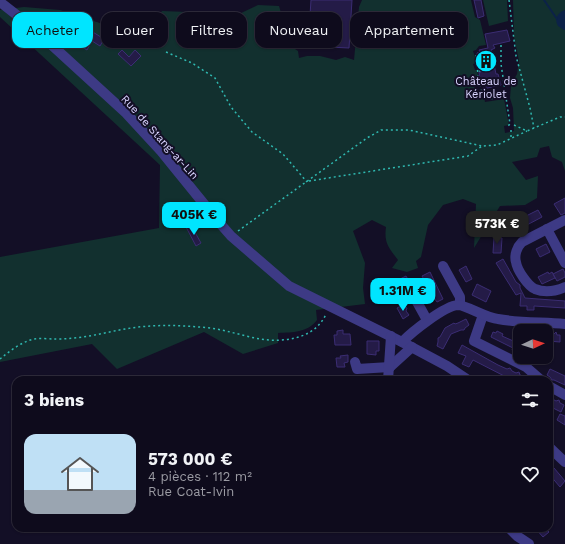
<!DOCTYPE html>
<html lang="fr">
<meta charset="utf-8">
<style>
body{margin:0;font-family:"Work Sans",sans-serif;background:#1c1929;color:#f1f3f6;height:100vh;display:flex;flex-direction:column;font-size:15px;white-space:nowrap}
*{box-sizing:border-box;margin:0}
p{font-size:13px;color:#9b9ba3}
.icon{flex:none;width:22px;height:22px;fill:none;stroke:currentColor;stroke-width:2;stroke-linecap:round;stroke-linejoin:round}
.map{position:relative;flex:1;overflow:hidden}
.drawer{position:absolute;left:12px;top:376px;width:541px;height:156px;display:flex;flex-direction:column;background:#0e0b1c;border-radius:12px;box-shadow:0 1px 3px #0004,0 0 0 1px #2e2b3b}
.drawer>*{flex:none}
.hud{position:absolute;left:12px;top:12px;width:541px;height:36px;display:flex;gap:8px}
.needle{width:26px;rotate:86deg}
.buttons{position:absolute;left:513px;top:324px;display:grid;gap:8px}
.buttons a{display:grid;place-items:center;width:40px;height:40px;border-radius:8px;background:#0e0b1c;box-shadow:0 1px 3px #0004,0 0 0 1px #2e2b3b;font-size:20px}
.price{position:absolute;translate:-50% -34px;padding:0 9px;border-radius:8px;background:#00e5ff;color:#111;font-size:13px;line-height:26px;filter:drop-shadow(0 1px 2px #0008)}
.price::after{content:'';position:absolute;left:50%;top:24px;width:12px;height:9px;margin-left:-6px;background:inherit;clip-path:polygon(0 0,100% 0,50% 100%)}
.price.active{background:#222;color:#fff}
ul{padding:0;list-style:none}
li{display:flex;align-items:center;gap:12px;height:100px;padding:0 12px}
li+li{border-top:1px solid #2e2b3b}
li span{display:grid;place-items:center;flex:none;width:112px;height:80px;border-radius:12px;color:#555}
li>.icon{margin-inline-start:auto}
span .icon{width:48px;height:48px;fill:#fffc;stroke-width:1}
li b{font-size:17px}
h2{display:flex;justify-content:space-between;align-items:center;height:48px;padding:0 12px;font-size:17px}
.chip{padding:0 14px;border-radius:12px;background:#0e0b1c;box-shadow:0 1px 3px #0004,0 0 0 1px #2e2b3b;font-size:14px;line-height:36px}
.chip.active{background:#00e5ff;color:#111}
.map>svg:first-child{display:block}
</style>
<div class="map">
<svg width="565" height="544" viewBox="0 0 565 544">
<rect width="100%" height="100%" fill="#130f26"/>
<g fill="#12302f">
<path d="M362 0H471L475 17 480 20 486 45 479 46 476 50 473 51 477 63 473 64 475 70H477L478 75 476 76 477 82H474L473 87H475L476 92 480 91V93H483L485 102 504 99 509 125 504 126 505 133 514 131 513 108 510 98 511 85 517 74 519 61 514 37 513 0H565V10H564L565 30V171L562 162 552 157 549 146 540 148 537 157 512 162 526 180 538 176 537 198 525 205 500 206 474 248 476 204 463 199 443 205 428 225 421 257 416 261 418 268 407 272 392 268 398 260C388 247 384 243 386 227L372 220 353 231 365 263 363 288 365 304 316 310 317 320C307 333 293 332 278 333V343L243 354 204 332 117 369 92 344 0 362V257L159 228 160 165 0 17V10L24 7 60 10 115 28 154 22 162 11 239 14 258 5 279 6 282 16 285 20V46L292 47 298 51 299 58 307 56H320L336 60 345 57 354 60 359 7Z"/>
<path d="M483 0H507L508 21 489 26Z"/>
</g>
<path fill="#0c2248" d="M565 10V30H564L558 26C554 19 557 13 565 10Z"/>
<g fill="none" stroke-linecap="round" stroke-linejoin="round">
<path stroke="#0c2248" stroke-width="2" d="M544 0 557 19"/>
</g>
<g fill="#241b47" stroke="#3b2d73">
<path d="M311 0H352L349 48 308 46Z"/>
<path d="M474 0H481L484 16 478 18Z"/>
<path d="M88 29 104 39 100 46 92 41 87 50 74 42 77 36 83 39Z"/>
<path d="M507 30 510 41 493 45 495 48 491 50 496 74H498L501 85 483 89 485 85 480 81 479 72H481L477 53 480 52 479 50 488 48 485 34Z"/>
<path d="M122 50 129 57 135 50 141 56 131 66 118 54Z"/>
<path d="M565 198V213L561 215 554 204Z"/>
<path d="M538 210 542 217 525 226 527 229 514 236 510 229 520 224 518 220Z"/>
<path d="M186 227H192L201 243 196 246Z"/>
<path d="M494 237 502 238 501 253H493Z"/>
<path d="M546 244 550 252 540 257 536 249Z"/>
<path d="M503 259 516 282 520 285V288L525 298 565 301V308L534 306V310H527V306H520L521 293 516 295 496 263Z"/>
<path d="M466 266 472 279 466 282 459 270Z"/>
<path d="M563 269 565 273V277L557 281 553 274Z"/>
<path d="M430 272 443 299 437 302 434 298 431 297 432 294 422 276Z"/>
<path d="M548 272 549 274 552 272 555 278 542 284 538 277Z"/>
<path d="M406 276 410 283 408 285 380 301 375 291 382 287 383 290 386 289 395 284 394 282Z"/>
<path d="M477 284 491 291 486 302 472 295Z"/>
<path d="M403 305 407 308 406 311 409 315 403 319 397 308Z"/>
<path d="M466 319 469 325 465 328 464 330H461L451 334 443 349 437 346 438 342V338L440 337 445 328 454 323 455 324 458 323Z"/>
<path d="M343 330V334H350L351 345H335L334 335H337V331Z"/>
<path d="M497 331 503 334 502 336 520 344V353L512 350 513 348 491 337 493 332 496 333Z"/>
<path d="M556 332 557 335H560V342L548 341V334L553 335Z"/>
<path d="M367 341H379V351H376V355L367 354Z"/>
<path d="M462 345 498 365 507 369 510 368 512 371 516 373 519 372 520 375 530 380H512L473 360 469 367 462 364 466 356 458 353Z"/>
<path d="M348 355V362L344 363 345 367H337L336 358H341L340 356Z"/>
<path d="M550 369 565 376V385L554 380H552L550 377 547 375Z"/>
<path d="M549 397 556 401 559 400 560 403 564 405 561 412 549 406Z"/>
<path d="M560 414 565 416V425L557 420Z"/>
<path d="M554 468 565 481 560 487 549 474V472Z"/>
<path d="M535 528H545L549 532 543 537Z"/>
</g>
<g fill="none" stroke-linecap="round" stroke-linejoin="round">
<g stroke="#2fb8b0" stroke-width="1.5" stroke-dasharray="2 3" stroke-linecap="butt">
<path d="M509 0 516 56 530 108 534 128"/>
<path d="M501 45V64L510 124 508 126"/>
<path d="M166 52 192 63 215 78 231 107 252 132 283 154 307 182"/>
<path d="M476 55 480 72"/>
<path d="M478 66H477C479 78 477 92 489 99L506 96"/>
<path d="M514 125 527 131 560 117H565"/>
<path d="M511 130V138"/>
<path d="M309 181 468 156 482 146 497 145 527 131"/>
<path d="M238 231 367 138 381 130H409L482 146"/>
<path d="M0 359C10 351 21 342 34 339 41 338 49 339 55 339 67 339 78 338 89 336 101 334 113 331 125 329 153 324 181 325 210 328 234 331 257 342 281 340 300 339 318 332 326 314"/>
</g>
<g stroke="#3d3a85" stroke-width="10">
<path d="M0 2 32 27 126 113 161 151 217 220 231 236 289 286 402 342 447 366 468 380"/>
<path d="M565 220 522 242C517 247 514 255 516 262 517 270 528 286 535 289 545 293 556 291 565 287"/>
<path d="M547 229 565 263"/>
<path d="M443 266 460 297V305"/>
<path d="M411 291 427 320"/>
<path d="M483 315 474 341 526 367 541 380"/>
<path d="M402 342C412 332 444 306 458 305 466 305 486 318 498 319 520 323 543 322 565 324"/>
<path d="M355 362 357 369 390 367"/>
<path d="M390 367 412 347"/>
<path d="M388 380 391 336"/>
<path d="M549 386 565 395"/>
<path d="M549 447 565 462"/>
<path d="M509 528 517 536 529 544"/>
</g>
</g>
<defs>
<g id="building-disc" transform="scale(1.15)"><circle r="9.5" fill="#00e5ff" stroke="#130f26"/><path d="M-4-6H4V6H1V3H-1V6H-4ZM-2.5-4.3h1.7v1.8h-1.7ZM.8-4.3h1.7v1.8H.8ZM-2.5-1h1.7V.8h-1.7ZM.8-1h1.7V.8H.8Z" fill="#111"/></g>
</defs>
<g fill-rule="evenodd">
<use href="#building-disc" x="486" y="61"/>
</g>
<g text-anchor="middle" stroke-width="4" stroke-linejoin="round" paint-order="stroke">
<g font-size="11" fill="#d9d4ff" stroke="#130f26">
<text x="486" y="85">Château de<tspan x="486" dy="13">Kériolet</tspan></text>
</g>
<g font-size="11" fill="#d9d4ff" stroke="#130f26">
<text transform="translate(160 137) rotate(48)" y="4">Rue de Stang-ar-Lin</text>
</g>
</g>
</svg>
<div class="buttons">
<a><svg class="needle" viewBox="-14 -14 28 28"><path d="M0-13l5 13h-10z" fill="#e53935"/><path d="M0 13l5-13h-10z" fill="#9b9ba3"/></svg></a>
</div>
<b class="price" style="left:194px;top:236px">405K €</b>
<b class="price active" style="left:497px;top:245px">573K €</b>
<b class="price" style="left:403px;top:312px">1.31M €</b>
<div class="hud">
<a class="chip active">Acheter</a>
<a class="chip">Louer</a>
<a class="chip">Filtres</a>
<a class="chip">Nouveau</a>
<a class="chip">Appartement</a>
</div>
<section class="drawer">
<h2>3 biens<svg class="icon" aria-label="filters" viewBox="0 0 24 24"><path d="M4 7h16M4 17h16"/><circle cx="9" cy="7" r="2"/><circle cx="15" cy="17" r="2"/></svg></h2>
<ul>
<li><span style="background:linear-gradient(#bfe0f5 70%,#9aa5b1 0)"><svg class="icon" aria-label="home" viewBox="0 0 24 24"><path d="M3 11l9-7 9 7M6 9v11h12V9"/></svg></span><div><b>573 000 €</b><p>4 pièces · 112 m²</p><p>Rue Coat-Ivin</p></div><svg class="icon" aria-label="heart" viewBox="0 0 24 24"><path d="M12 20l-8-8c-3-5 5-10 8-4 3-6 11-1 8 4z"/></svg></li>
</ul>
</section>
</div>
